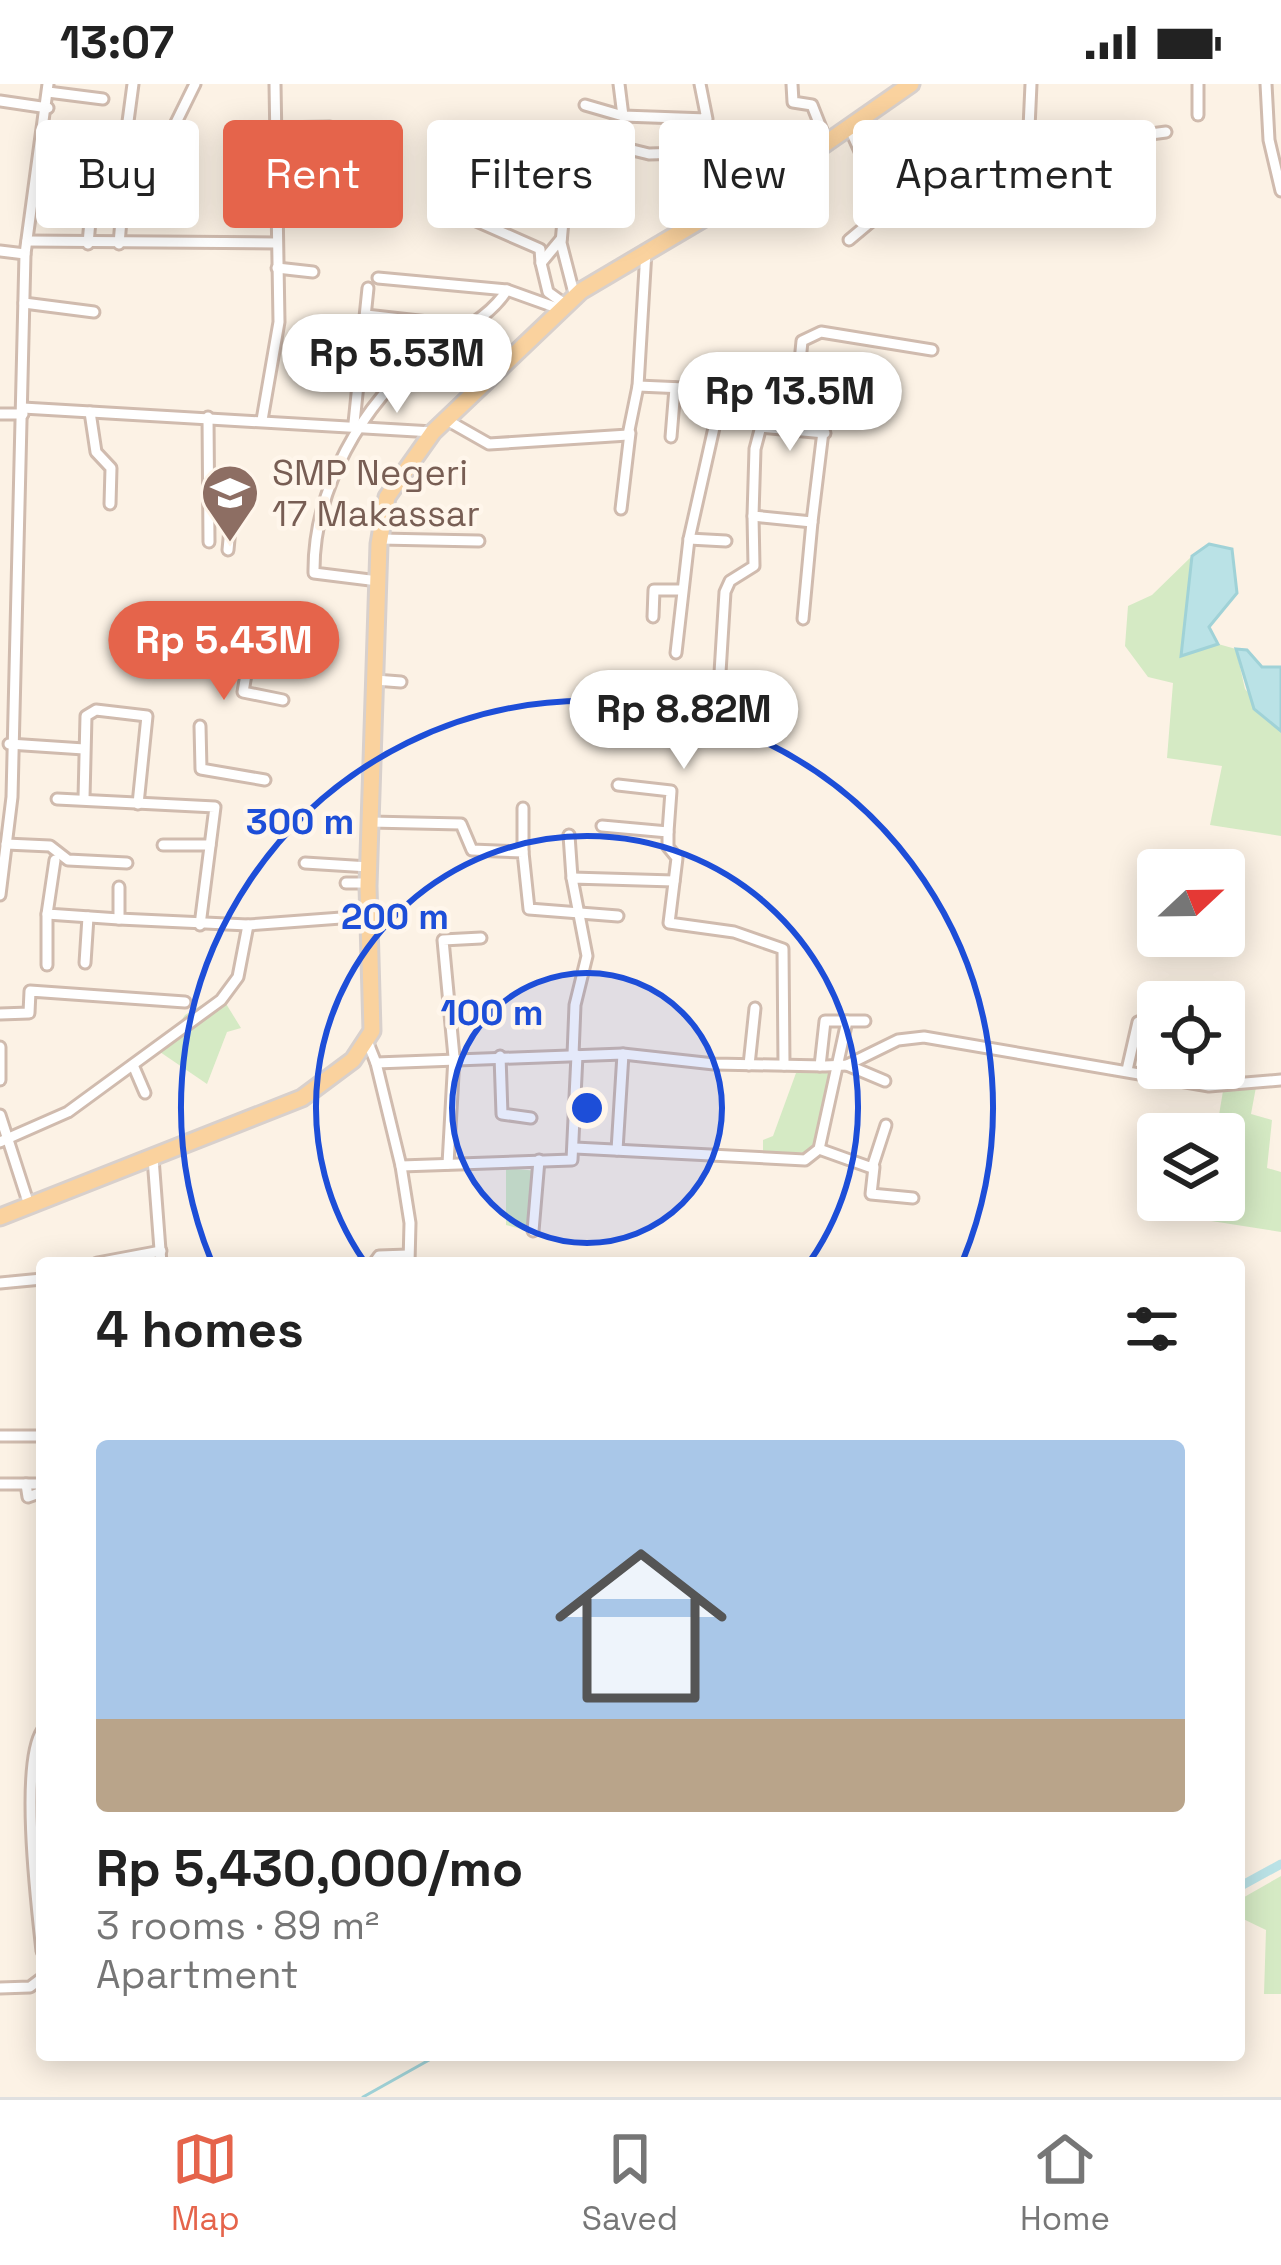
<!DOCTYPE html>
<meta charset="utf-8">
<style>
body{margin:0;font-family:"Space Grotesk",sans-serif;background:#f6f6f6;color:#222;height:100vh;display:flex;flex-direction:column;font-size:45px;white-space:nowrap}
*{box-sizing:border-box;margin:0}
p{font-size:39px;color:#767676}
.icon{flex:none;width:66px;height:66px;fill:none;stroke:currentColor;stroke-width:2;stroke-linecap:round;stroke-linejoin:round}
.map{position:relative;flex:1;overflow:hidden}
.panel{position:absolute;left:36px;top:1173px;width:1209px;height:804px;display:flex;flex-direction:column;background:#fff;border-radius:12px;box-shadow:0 6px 30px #0003}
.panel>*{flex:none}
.top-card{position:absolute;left:36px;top:36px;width:1209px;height:108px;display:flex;gap:24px}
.needle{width:78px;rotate:68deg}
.fabs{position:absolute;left:1137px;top:765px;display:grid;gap:24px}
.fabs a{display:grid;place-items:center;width:108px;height:108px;border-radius:12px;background:#fff;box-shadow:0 6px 30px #0003;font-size:60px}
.price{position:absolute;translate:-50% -102px;padding:0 27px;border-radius:42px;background:#fff;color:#222;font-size:39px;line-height:78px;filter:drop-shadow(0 3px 6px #0008)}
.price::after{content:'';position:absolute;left:50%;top:72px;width:36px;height:27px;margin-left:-18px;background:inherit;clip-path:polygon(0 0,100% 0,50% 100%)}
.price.selected{background:#e5644b;color:#fff}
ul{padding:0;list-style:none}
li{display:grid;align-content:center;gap:24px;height:636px;padding:0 60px}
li+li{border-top:3px solid #e0e0e0}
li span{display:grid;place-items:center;height:372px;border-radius:12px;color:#555}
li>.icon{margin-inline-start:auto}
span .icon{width:216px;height:216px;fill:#fffc;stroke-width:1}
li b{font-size:51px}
h2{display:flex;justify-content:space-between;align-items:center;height:144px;padding:0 60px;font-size:51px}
.pill{padding:0 42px;border-radius:12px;background:#fff;box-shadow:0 6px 30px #0003;font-size:42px;line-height:108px}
.pill.selected{background:#e5644b;color:#fff}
.status{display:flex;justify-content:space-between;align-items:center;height:84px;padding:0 60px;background:#fff;direction:ltr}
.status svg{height:33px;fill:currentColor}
.dock{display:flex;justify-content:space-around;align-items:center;height:168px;border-top:3px solid #e0e0e0;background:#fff;font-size:33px;color:#767676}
.dock a{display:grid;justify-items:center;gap:6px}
.dock .selected{color:#e5644b}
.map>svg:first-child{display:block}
</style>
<div class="status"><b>13:07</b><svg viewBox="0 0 49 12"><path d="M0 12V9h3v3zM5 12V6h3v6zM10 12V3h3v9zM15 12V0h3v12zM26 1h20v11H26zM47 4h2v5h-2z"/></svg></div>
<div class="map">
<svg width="1281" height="2013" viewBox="0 0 1281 2013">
<rect width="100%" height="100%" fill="#fcf2e5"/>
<g fill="#d5eac4" fill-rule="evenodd">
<path d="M1192 472 1183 571 1218 560 1236 565 1245 605 1281 647V752L1210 741 1222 682 1167 674 1173 599 1148 593 1125 562 1128 522 1152 511Z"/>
<path d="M220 910 241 944 227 948 207 1000 160 968 185 931Z"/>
<path d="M829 987 819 1052 808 1068 763 1071V1056L773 1052 796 989Z"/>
<path d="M1256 1003 1251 1030 1272 1036 1267 1084 1281 1088V1148L1141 1126 1158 1035 1219 1031 1223 1007ZM1158 1050H1224V1116H1158Z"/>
<path d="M506 1084 538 1087 532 1148 506 1141Z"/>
<path d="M1281 1792V1910H1264L1266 1846 1239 1833V1816Z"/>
</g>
<g fill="#bae2e6" stroke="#a0d2d7" stroke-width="3">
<path d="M1209 460 1232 465 1237 509 1209 543 1218 560 1181 572 1192 472Z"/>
<path d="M1236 565 1247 566 1262 583H1281V647L1254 625Z"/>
</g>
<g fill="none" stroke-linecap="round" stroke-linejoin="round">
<path stroke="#a0d2d7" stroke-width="3" d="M363 2013 438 1971"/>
<path stroke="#bae2e6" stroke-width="9" d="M1239 1803 1281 1780"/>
<g stroke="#d0bbae" stroke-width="15">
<g id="street">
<path d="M133 0 125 60 164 63 195 0"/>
<path d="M619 0 623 32"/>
<path d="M792 0 793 18 812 21 827 59"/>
<path d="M1031 0 1028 66 1166 48"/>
<path d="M1198 0V31"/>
<path d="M1266 0 1269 56 1281 107"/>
<path d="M48 8 103 15"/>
<path d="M0 17 48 24"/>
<path d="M585 21 623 32 707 35 700 0"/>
<path d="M678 36 691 90 713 125"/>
<path d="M849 43 886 125 849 156"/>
<path d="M274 44 330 43"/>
<path d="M604 59 649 70 684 69"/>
<path d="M482 60 567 92 561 159 575 213"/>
<path d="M41 80 94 90 88 160"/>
<path d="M122 81V124L176 125 183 118 187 72 164 63"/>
<path d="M1144 99 1146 51"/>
<path d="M467 133 540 165 541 179"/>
<path d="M561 155 541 179 548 208 566 221"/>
<path d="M27 157 277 159"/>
<path d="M119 160 122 124"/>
<path d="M0 167 25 170"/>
<path d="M277 184 313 188"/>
<path d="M378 194 507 206 560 225"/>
<path d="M24 219 94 228"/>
<path d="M366 231 428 238"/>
<path d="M638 302 797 309 802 257 821 248 932 266"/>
<path d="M769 312 755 365 753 432 812 438 830 290"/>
<path d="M23 324 433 348"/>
<path d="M90 328 96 368 111 384 110 420"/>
<path d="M0 330H23"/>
<path d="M208 333 209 458"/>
<path d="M445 335 489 360 628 351 638 302 646 167"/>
<path d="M262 336 279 238 275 0"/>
<path d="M354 339 368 204"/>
<path d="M760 343 825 349"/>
<path d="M795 348 797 309"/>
<path d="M671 353 675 304"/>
<path d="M225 423H232L228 466"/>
<path d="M621 425 630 349"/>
<path d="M380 455 479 457"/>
<path d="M689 455 726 457"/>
<path d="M378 497 314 489C313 406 362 319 426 270 453 250 489 235 507 206"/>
<path d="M653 533 654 506H681"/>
<path d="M803 535 812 438"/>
<path d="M251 561 243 608 283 616"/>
<path d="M676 569 689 455 722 308"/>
<path d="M375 596 401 598"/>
<path d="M718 621 725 508 730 497 754 482 753 432"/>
<path d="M200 642 201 685 265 696"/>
<path d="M9 660 84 665"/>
<path d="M618 701 671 707 668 748"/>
<path d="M84 714 86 632 96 626 147 632 138 720"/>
<path d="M57 715 215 723 200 841"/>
<path d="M370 738 461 740 472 766 523 768 529 825 618 832"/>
<path d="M602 742 668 748V763L677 774 669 839 734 848 783 865 784 981"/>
<path d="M569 751 572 794"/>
<path d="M6 760 50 762 68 776 127 779"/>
<path d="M163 761H210"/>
<path d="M523 768V724"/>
<path d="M55 776 47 830 119 835"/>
<path d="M305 779 369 783"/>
<path d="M346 799H368"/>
<path d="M119 803V835L248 841 368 832"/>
<path d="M0 811 12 713 25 170 48 0"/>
<path d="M85 879 88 833"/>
<path d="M47 881V830"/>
<path d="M0 930 29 929 30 907 185 918"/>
<path d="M368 959 376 979 623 970 714 980 825 982 847 981 898 956 924 953 1209 1002 1281 996"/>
<path d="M0 963V996"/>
<path d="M573 971 575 921 587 872 572 794 674 797"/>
<path d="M500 972 502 1030 531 1034"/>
<path d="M376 979 401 1082 410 1139 409 1179"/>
<path d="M133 981 145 1009"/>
<path d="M749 981 755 924"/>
<path d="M847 981 885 997"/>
<path d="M820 982 825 937H847"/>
<path d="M1127 986 1138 938 1158 932"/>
<path d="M0 1031 29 1121"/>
<path d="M0 1058 68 1028 221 916 238 893 248 841"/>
<path d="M575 1064 805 1076 819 1065 847 937H865"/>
<path d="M819 1065 872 1084 886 1041"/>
<path d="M617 1066 623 970"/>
<path d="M153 1074 161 1179"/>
<path d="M448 1080 454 973 443 856 481 854"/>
<path d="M401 1082 572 1076 577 971"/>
<path d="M874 1083 871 1110 913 1114"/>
<path d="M533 1147 539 1076"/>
<path d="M97 1179 161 1167"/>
<path d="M374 1179 379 1172 408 1171"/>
<path d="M0 1199 42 1195"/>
<path d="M0 1352H42"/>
<path d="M0 1400H42"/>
<path d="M26 1400 28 1413 42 1408"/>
<path d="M42 1647C20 1681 37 1822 42 1867"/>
<path d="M0 1904 30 1903 42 1894"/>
</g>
</g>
<g stroke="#d8d0cc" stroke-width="21">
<path id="primary" d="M0 1133 302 1014 353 976 372 947 368 802 379 460 387 413 433 348 581 207 799 78 911 0"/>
</g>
<use href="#street" stroke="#fff" stroke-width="9"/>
<use href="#primary" stroke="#fad29e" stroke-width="15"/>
</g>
<circle cx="587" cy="1024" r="135" fill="#1d4ed8" fill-opacity=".12"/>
<g fill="none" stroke="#1d4ed8" stroke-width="6">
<circle cx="587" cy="1024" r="135"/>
<path d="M364 1177A271 271 0 1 1 810 1177"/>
<path d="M211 1176A406 406 0 1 1 963 1176"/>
</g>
<defs>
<g id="school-pin" transform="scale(3)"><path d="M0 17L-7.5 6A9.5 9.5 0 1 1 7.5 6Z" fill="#8d6e63" stroke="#fff6eb"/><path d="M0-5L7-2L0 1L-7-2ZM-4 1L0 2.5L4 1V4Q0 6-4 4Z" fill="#fff"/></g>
</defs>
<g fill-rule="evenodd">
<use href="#school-pin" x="230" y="409"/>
</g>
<g text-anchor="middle" stroke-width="9" stroke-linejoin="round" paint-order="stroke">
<g font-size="36" fill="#785e54" stroke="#fff6eb" text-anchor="start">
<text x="272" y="401">SMP Negeri<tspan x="272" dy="41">17 Makassar</tspan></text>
</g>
</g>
<circle cx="587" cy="1024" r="18" fill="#1d4ed8" stroke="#fff6eb" stroke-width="6"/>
<g font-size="36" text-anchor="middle" font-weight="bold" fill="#1d4ed8" stroke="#fff6eb" stroke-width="9" stroke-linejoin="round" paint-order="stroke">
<text x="300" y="750">300 m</text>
<text x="395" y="845">200 m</text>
<text x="492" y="941">100 m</text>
</g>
</svg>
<div class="fabs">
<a><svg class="needle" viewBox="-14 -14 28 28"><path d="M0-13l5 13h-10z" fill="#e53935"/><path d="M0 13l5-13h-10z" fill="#767676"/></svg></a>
<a><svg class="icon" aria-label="locate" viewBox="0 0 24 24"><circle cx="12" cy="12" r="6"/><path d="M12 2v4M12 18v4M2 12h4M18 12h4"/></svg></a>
<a><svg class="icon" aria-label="layers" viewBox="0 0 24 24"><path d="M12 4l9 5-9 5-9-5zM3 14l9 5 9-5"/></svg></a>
</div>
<b class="price" style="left:397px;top:332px">Rp 5.53M</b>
<b class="price" style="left:790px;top:370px">Rp 13.5M</b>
<b class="price selected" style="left:224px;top:619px">Rp 5.43M</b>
<b class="price" style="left:684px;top:688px">Rp 8.82M</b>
<div class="top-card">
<a class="pill">Buy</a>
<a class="pill selected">Rent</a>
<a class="pill">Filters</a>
<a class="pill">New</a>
<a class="pill">Apartment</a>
</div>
<section class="panel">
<h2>4 homes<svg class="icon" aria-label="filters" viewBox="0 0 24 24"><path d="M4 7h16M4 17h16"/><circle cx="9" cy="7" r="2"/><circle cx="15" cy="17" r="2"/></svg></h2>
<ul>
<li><span style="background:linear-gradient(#a9c7e8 75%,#b9a48a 0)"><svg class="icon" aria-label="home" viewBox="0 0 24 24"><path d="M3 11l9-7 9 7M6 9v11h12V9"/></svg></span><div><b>Rp 5,430,000/mo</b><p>3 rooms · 89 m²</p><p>Apartment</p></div></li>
</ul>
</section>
</div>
<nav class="dock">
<a class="selected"><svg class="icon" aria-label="map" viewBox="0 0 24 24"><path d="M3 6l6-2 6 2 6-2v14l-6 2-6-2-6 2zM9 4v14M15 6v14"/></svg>Map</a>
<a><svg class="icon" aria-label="saved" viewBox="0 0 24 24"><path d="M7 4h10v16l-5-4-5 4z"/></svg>Saved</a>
<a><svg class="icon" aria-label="home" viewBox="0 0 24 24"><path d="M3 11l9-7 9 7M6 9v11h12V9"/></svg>Home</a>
</nav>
